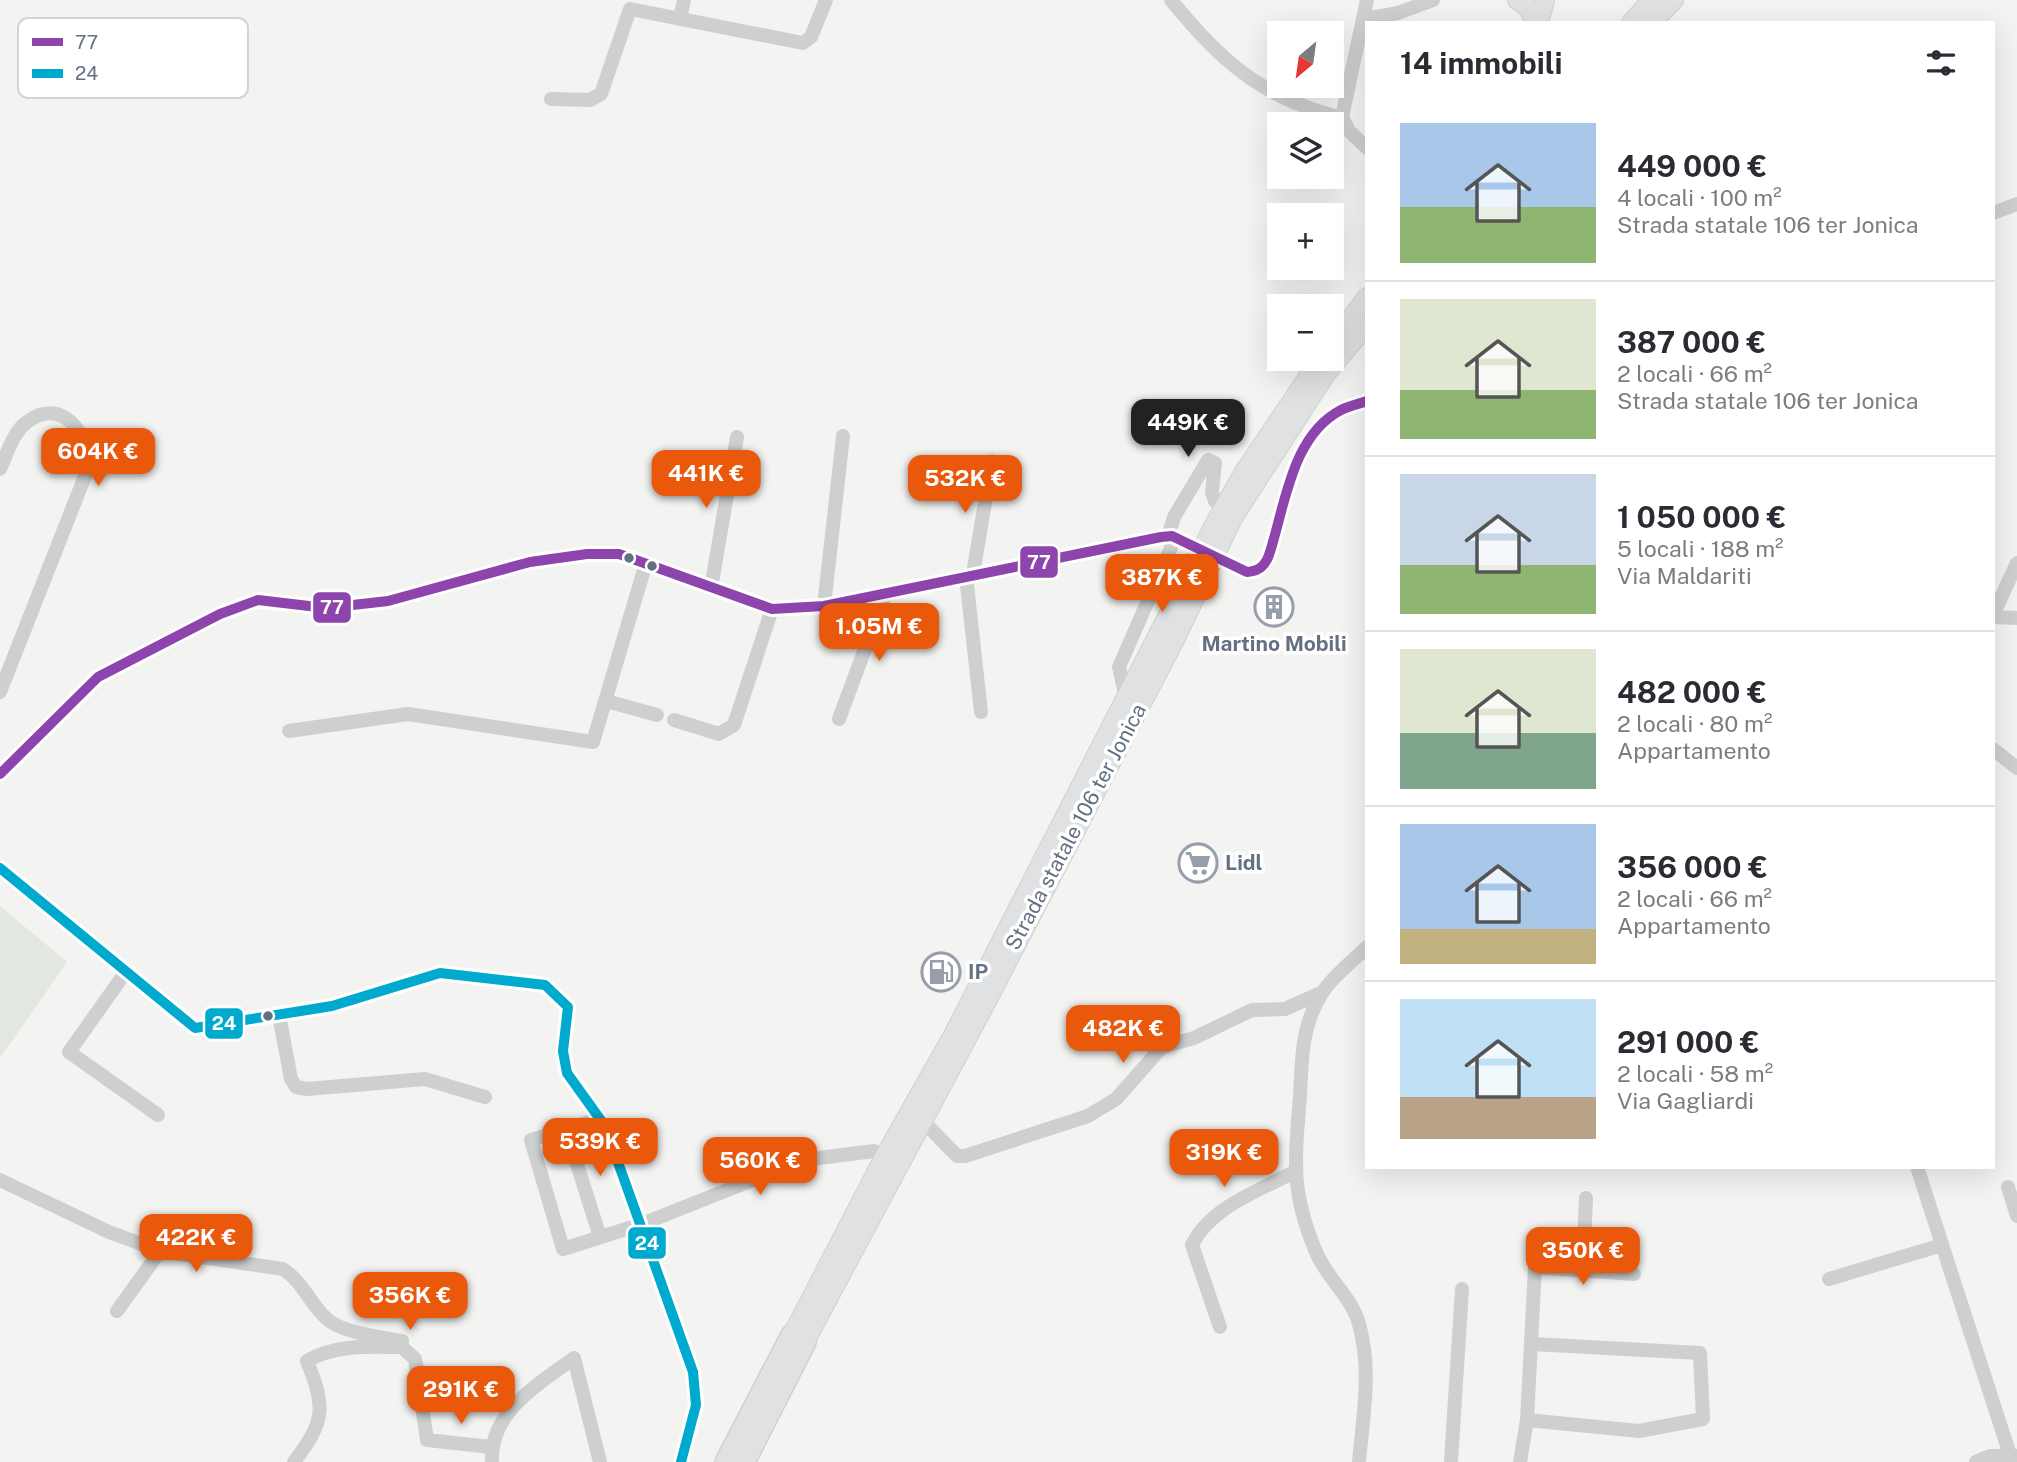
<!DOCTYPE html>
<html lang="it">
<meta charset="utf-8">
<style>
body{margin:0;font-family:"Public Sans",sans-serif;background:#f7f7f7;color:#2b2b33;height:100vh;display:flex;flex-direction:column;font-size:26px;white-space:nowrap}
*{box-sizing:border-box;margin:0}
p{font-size:23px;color:#7c7c81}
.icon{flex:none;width:38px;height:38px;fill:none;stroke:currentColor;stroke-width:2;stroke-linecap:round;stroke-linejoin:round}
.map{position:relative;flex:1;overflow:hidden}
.sheet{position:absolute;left:1365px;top:21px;width:630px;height:1148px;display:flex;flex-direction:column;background:#fff;border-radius:0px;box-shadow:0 7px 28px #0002}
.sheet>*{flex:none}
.needle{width:46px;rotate:209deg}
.buttons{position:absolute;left:1267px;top:21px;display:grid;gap:14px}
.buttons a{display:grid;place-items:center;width:77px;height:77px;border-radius:0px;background:#fff;box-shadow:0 7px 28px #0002;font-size:35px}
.price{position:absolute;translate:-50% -60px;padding:0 16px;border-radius:14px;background:#ea580c;color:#fff;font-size:23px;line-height:46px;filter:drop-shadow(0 2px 4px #0008)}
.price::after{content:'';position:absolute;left:50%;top:42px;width:21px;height:16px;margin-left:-10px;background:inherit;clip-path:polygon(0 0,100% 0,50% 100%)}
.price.active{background:#222;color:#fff}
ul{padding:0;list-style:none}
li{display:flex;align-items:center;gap:21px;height:175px;padding:0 35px}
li+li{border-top:2px solid #e1e1e2}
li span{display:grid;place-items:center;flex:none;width:196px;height:140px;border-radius:0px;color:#555}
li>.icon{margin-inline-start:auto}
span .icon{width:84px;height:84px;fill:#fffc;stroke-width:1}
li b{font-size:30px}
h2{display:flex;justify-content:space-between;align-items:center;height:84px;padding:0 35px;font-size:30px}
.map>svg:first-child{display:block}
</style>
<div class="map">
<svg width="2017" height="1462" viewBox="0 0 2017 1462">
<rect width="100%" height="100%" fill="#f3f4f2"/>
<path fill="#e2e7e0" d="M0 906 67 962 0 1058Z"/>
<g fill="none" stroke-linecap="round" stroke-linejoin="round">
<g stroke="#cfd0d0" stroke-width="20">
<g id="major">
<path d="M1517 0 1526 6 1537 23"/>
<path d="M1539 23 1545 0"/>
<path d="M1631 23 1651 0"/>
<path d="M1652 23 1674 0"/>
<path d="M1332 343 1367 297"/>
<path d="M792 1335 884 1157 953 1035 1216 521 1245 470 1320 359"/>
<path d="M805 1342 985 1005 1175 640 1233 518 1326 374 1367 325"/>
</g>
</g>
<g stroke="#d0d1d1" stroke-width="24">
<g id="highway">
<path d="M726 1462 792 1335"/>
<path d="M744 1462 805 1342"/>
</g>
</g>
<g stroke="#cecfcf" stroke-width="14">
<path d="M1171 0C1207 44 1242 81 1296 103 1311 109 1325 115 1342 117"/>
<path d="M680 19 684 0"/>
<path d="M1365 19 1398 13 1433 0"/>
<path d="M551 99 590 100 601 94 630 9 803 43 811 37 826 0"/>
<path d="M1342 117 1367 0"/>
<path d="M1342 117 1349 131 1367 148"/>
<path d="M1993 213 2017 204"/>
<path d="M0 469C7 454 13 432 27 422 61 396 89 433 89 466L0 692"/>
<path d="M1233 565C1247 572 1255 575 1267 562 1287 512 1287 438 1341 410 1349 406 1359 404 1367 401"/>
<path d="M973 574 992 461"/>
<path d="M966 576 981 712"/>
<path d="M711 588 737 437"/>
<path d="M824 606 843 436"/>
<path d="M1993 615 2017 563"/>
<path d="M1993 617 2017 618"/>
<path d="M1125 694 1119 667 1171 548 1170 530 1174 517 1208 460 1215 463 1212 492 1215 501 1224 506"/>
<path d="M606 701 657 715"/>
<path d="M839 719 885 595"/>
<path d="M674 720 719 734 734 725 772 609"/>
<path d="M289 731 408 714 593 742 646 563"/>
<path d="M1993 749 2017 768"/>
<path d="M0 774 98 677 220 614 258 600 326 608 388 601 530 562 587 554H619L772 609 824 606 1161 537 1172 536 1182 541"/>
<path d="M0 868 195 1028 332 1006 440 973 545 985 568 1007 563 1051 567 1073 605 1126 693 1372 696 1405 681 1462"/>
<path d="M125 973 69 1052 158 1115"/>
<path d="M279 1015 291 1079 296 1087 307 1089 425 1079 485 1097"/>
<path d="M599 1119 531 1140 563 1249 642 1224 803 1160 874 1151 884 1157"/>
<path d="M922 1120 957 1156H965L1088 1116 1116 1099 1162 1047 1194 1038 1252 1010 1285 1009 1323 992"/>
<path d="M566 1129 600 1237"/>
<path d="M1917 1167 2010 1455"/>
<path d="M0 1180 109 1232 160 1251 283 1269C303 1282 310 1304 327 1319 342 1333 382 1337 402 1341V1347"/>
<path d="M2008 1187 2017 1216"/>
<path d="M1583 1270 1586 1198"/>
<path d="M1829 1279 1942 1245"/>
<path d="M117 1311 160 1251"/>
<path d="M1220 1327 1192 1245C1210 1207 1259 1191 1294 1172"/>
<path d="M1527 1420 1639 1431 1703 1419 1700 1353 1532 1344"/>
<path d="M294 1462C325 1421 326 1408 307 1361 336 1344 369 1347 402 1347L415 1359 427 1440 491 1447"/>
<path d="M492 1462C489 1412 539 1384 574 1358L600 1462"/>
<path d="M1359 1462C1363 1416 1372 1370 1359 1324 1352 1297 1327 1279 1316 1252 1290 1190 1295 1160 1300 1096 1302 1058 1301 1027 1322 993 1333 976 1353 961 1367 947"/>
<path d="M1451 1462 1462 1289"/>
<path d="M1520 1462 1527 1420 1535 1267 1634 1274"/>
<path d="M1976 1462 1990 1456H2017"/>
</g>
<use href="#major" stroke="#e0e1e2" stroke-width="18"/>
<use href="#highway" stroke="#e0e1e2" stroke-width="21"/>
<path stroke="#cecfcf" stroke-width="14" d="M1182 541 1233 565"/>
<g stroke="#fff" stroke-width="16">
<path id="bus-1" d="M0 774 98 677 220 614 258 600 326 608 388 601 530 562 587 554H619L772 609 824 606 1161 537 1172 536 1247 572C1259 571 1265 566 1269 555 1285 507 1291 436 1341 410 1349 406 1359 404 1367 401"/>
</g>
<g stroke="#fff" stroke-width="16">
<path id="bus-2" d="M0 868 195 1028 332 1006 440 973 545 985 568 1007 563 1051 567 1073 605 1126 693 1372 696 1405 681 1462"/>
</g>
<use href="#bus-1" stroke="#8e44ad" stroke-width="10"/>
<use href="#bus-2" stroke="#00a9ce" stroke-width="10"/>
</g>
<defs>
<g id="building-ring" transform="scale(2.0125)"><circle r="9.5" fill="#fff" stroke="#959eaa" stroke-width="1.5"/><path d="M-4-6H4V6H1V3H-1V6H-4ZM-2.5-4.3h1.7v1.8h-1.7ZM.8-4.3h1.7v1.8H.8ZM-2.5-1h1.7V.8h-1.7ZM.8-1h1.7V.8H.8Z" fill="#959eaa"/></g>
<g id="supermarket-ring" transform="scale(2.0125)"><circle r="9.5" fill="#fff" stroke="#959eaa" stroke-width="1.5"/><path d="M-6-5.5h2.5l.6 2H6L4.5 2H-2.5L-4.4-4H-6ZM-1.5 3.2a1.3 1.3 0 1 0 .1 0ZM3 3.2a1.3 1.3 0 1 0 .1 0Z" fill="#959eaa"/></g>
<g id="fuel-ring" transform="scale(2.0125)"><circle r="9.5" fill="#fff" stroke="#959eaa" stroke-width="1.5"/><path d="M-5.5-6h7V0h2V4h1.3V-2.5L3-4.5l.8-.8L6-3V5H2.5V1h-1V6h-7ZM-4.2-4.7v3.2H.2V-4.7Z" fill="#959eaa"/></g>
</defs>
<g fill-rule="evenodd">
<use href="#building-ring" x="1274" y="607"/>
<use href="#supermarket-ring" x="1198" y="863"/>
<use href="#fuel-ring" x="941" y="972"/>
</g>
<g fill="#637083" stroke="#fff" stroke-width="2.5">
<circle cx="629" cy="558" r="6"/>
<circle cx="652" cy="566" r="6"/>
<circle cx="268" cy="1016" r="6"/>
</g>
<g text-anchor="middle" stroke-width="7" stroke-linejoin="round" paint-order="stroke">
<g font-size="21" font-weight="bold" fill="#637083" stroke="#fff" text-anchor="start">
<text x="1274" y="651" text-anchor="middle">Martino Mobili</text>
<text x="1225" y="870">Lidl</text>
<text x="968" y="979">IP</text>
</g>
<g font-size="21" fill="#637083" stroke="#fff">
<text transform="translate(1076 827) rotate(-62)" y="7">Strada statale 106 ter Jonica</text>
</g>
</g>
<rect x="18" y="18" width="230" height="80" rx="10" fill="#fff" stroke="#d0d4da" stroke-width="2"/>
<rect x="32" y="38" width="31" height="8" fill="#8e44ad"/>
<rect x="32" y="69" width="31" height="9" fill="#00a9ce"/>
<g font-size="19" fill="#637083">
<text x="75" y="49">77</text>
<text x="75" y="80">24</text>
</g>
<g stroke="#fff" stroke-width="2.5">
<rect x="1019" y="545" width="40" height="34" rx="7" fill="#8e44ad"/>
<rect x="312" y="591" width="40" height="33" rx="7" fill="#8e44ad"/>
<rect x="204" y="1007" width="40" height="33" rx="7" fill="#00a9ce"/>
<rect x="627" y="1226" width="40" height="34" rx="7" fill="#00a9ce"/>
</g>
<g font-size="19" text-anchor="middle" font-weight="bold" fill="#fff">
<text x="1039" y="569">77</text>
<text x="332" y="614">77</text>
<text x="224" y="1030">24</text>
<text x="647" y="1250">24</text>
</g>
</svg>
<div class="buttons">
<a><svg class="needle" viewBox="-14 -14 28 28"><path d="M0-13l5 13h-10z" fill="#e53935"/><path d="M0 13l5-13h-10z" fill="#7c7c81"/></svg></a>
<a><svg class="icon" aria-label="layers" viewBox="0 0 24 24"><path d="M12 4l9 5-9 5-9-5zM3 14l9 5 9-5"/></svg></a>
<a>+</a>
<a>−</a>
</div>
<b class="price active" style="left:1188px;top:459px">449K €</b>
<b class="price" style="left:98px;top:488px">604K €</b>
<b class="price" style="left:706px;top:510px">441K €</b>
<b class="price" style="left:965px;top:515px">532K €</b>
<b class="price" style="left:1162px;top:614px">387K €</b>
<b class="price" style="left:879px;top:663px">1.05M €</b>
<b class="price" style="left:1123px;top:1065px">482K €</b>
<b class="price" style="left:600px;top:1178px">539K €</b>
<b class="price" style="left:1224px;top:1189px">319K €</b>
<b class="price" style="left:760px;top:1197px">560K €</b>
<b class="price" style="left:196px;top:1274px">422K €</b>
<b class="price" style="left:1583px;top:1287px">350K €</b>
<b class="price" style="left:410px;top:1332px">356K €</b>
<b class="price" style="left:461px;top:1426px">291K €</b>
<section class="sheet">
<h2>14 immobili<svg class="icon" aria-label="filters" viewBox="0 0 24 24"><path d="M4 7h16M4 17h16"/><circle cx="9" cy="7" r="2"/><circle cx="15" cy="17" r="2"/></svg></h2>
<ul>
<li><span style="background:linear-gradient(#a9c7e8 60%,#8fb573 0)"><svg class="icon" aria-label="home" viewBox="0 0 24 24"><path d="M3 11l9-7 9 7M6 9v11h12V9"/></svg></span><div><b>449 000 €</b><p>4 locali · 100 m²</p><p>Strada statale 106 ter Jonica</p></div></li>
<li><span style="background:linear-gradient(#dfe7d0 65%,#8fb573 0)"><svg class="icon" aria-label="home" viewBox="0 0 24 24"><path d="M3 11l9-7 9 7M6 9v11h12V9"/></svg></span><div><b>387 000 €</b><p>2 locali · 66 m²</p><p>Strada statale 106 ter Jonica</p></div></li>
<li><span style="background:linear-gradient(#c9d6e8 65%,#8fb573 0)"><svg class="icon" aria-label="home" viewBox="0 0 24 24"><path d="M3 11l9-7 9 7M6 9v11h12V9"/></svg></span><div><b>1 050 000 €</b><p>5 locali · 188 m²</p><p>Via Maldariti</p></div></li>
<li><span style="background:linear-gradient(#dfe7d0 60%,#7fa58c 0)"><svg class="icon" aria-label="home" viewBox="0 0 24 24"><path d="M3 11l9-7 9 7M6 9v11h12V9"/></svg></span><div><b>482 000 €</b><p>2 locali · 80 m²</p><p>Appartamento</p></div></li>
<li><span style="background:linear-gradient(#a9c7e8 75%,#c2b280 0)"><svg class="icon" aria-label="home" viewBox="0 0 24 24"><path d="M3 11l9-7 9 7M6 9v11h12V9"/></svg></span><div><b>356 000 €</b><p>2 locali · 66 m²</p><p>Appartamento</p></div></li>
<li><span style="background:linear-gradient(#bfe0f5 70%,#b9a48a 0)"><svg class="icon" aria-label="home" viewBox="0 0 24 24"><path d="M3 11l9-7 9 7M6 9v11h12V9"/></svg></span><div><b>291 000 €</b><p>2 locali · 58 m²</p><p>Via Gagliardi</p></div></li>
</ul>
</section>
</div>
